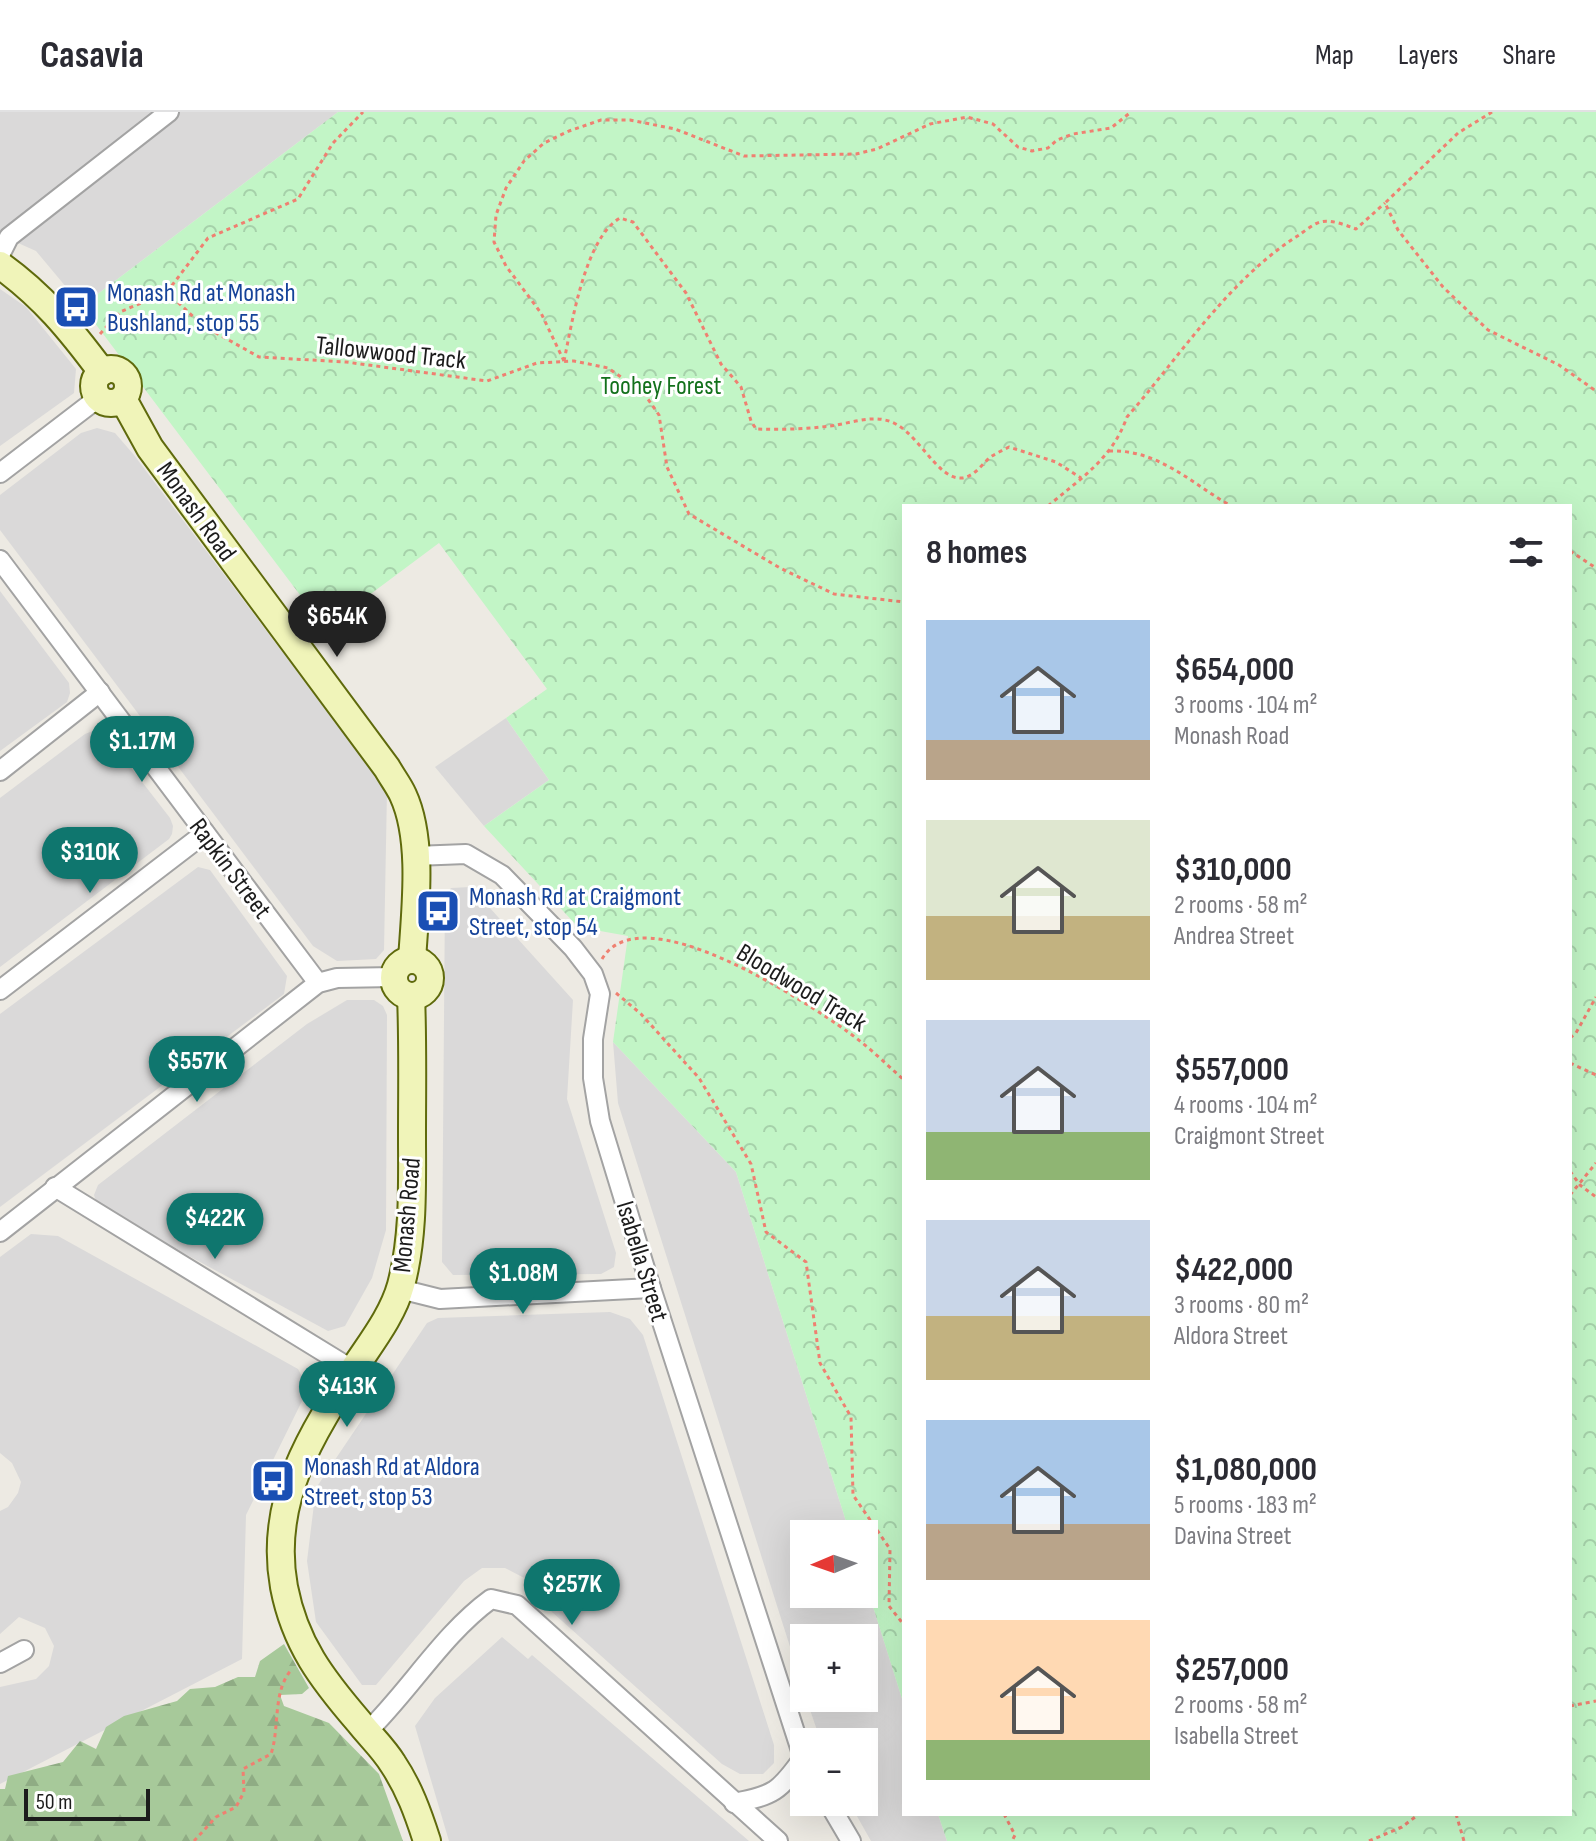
<!DOCTYPE html>
<meta charset="utf-8">
<style>
body{margin:0;font-family:"Sofia Sans Condensed",sans-serif;background:#f2f2f3;color:#2b2b33;height:100vh;display:flex;flex-direction:column;font-size:30px;white-space:nowrap}
*{box-sizing:border-box;margin:0}
p{font-size:26px;color:#7c7c81}
.icon{flex:none;width:44px;height:44px;fill:none;stroke:currentColor;stroke-width:2;stroke-linecap:round;stroke-linejoin:round}
.map{position:relative;flex:1;overflow:hidden}
.drawer{position:absolute;left:902px;top:392px;width:670px;height:1312px;display:flex;flex-direction:column;background:#fff;border-radius:0px;box-shadow:0 8px 32px #0002}
.drawer>*{flex:none}
.needle{width:52px;rotate:268deg}
.tools{position:absolute;left:790px;top:1408px;display:grid;gap:16px}
.tools a{display:grid;place-items:center;width:88px;height:88px;border-radius:0px;background:#fff;box-shadow:0 8px 32px #0002;font-size:40px}
.scale{position:absolute;left:24px;bottom:20px;width:126px;box-sizing:border-box;padding-left:8px;border:4px solid #1c1c1c;border-top:0;font-size:22px;line-height:28px;white-space:nowrap;color:#1c1c1c;-webkit-text-stroke:6px #fff;paint-order:stroke}
.price{position:absolute;translate:-50% -68px;padding:0 18px;border-radius:28px;background:#0f766e;color:#fff;font-size:26px;line-height:52px;filter:drop-shadow(0 2px 4px #0008)}
.price::after{content:'';position:absolute;left:50%;top:48px;width:24px;height:18px;margin-left:-12px;background:inherit;clip-path:polygon(0 0,100% 0,50% 100%)}
.price.selected{background:#222;color:#fff}
ul{padding:0;list-style:none}
li{display:flex;align-items:center;gap:24px;height:200px;padding:0 24px}
li span{display:grid;place-items:center;flex:none;width:224px;height:160px;border-radius:0px;color:#555}
li>.icon{margin-inline-start:auto}
span .icon{width:96px;height:96px;fill:#fffc;stroke-width:1}
li b{font-size:34px}
h2{display:flex;justify-content:space-between;align-items:center;height:96px;padding:0 24px;font-size:34px}
header{display:flex;align-items:center;gap:48px;box-sizing:border-box;height:112px;padding:0 40px;background:#fff;border-bottom:2px solid #e1e1e2}
header strong{font-size:38px}
nav{display:flex;gap:44px;margin-inline-start:auto;font-size:28px}
.map>svg:first-child{display:block}
</style>
<header>
<strong>Casavia</strong>
<nav><a>Map</a><a>Layers</a><a>Share</a></nav>
</header>
<div class="map">
<svg width="1596" height="1729" viewBox="0 0 1596 1729">
<defs>
<pattern id="forest-firs" width="22" height="20" patternUnits="userSpaceOnUse" patternTransform="scale(2)"><rect width="22" height="20" fill="#a7c99a"/><path d="M5 1l3.5 6h-7zM16 11l3.5 6h-7z" fill="#8fac84"/></pattern>
<pattern id="park-crowns" width="20" height="18" patternUnits="userSpaceOnUse" patternTransform="scale(2)"><rect width="20" height="18" fill="#c2f5c6"/><path d="M2 6a3 3 0 1 1 6 0M12 15a3 3 0 1 1 6 0" fill="none" stroke="#a6d1aa"/></pattern>
</defs>
<rect width="100%" height="100%" fill="#edeae3"/>
<g fill="#dad9d9">
<path d="M0 0H338L82 194 36 139 0 123Z"/>
<path d="M0 177 26 195 76 257 74 281 0 334Z"/>
<path d="M97 316 115 321 134 343 387 679 384 838 376 847 337 849 313 834 0 418V383L81 321Z"/>
<path d="M0 479 69 571 70 581 67 590 0 639Z"/>
<path d="M506 606 549 668 484 714 435 655Z"/>
<path d="M95 618 105 622 170 706 173 714 172 722 169 727 0 855V686L85 622Z"/>
<path d="M198 755 210 758 287 864 284 882 0 1095V902Z"/>
<path d="M471 775 573 888 567 987 616 1141 614 1155 601 1162 453 1163 442 1150 445 784 451 776Z"/>
<path d="M347 888H374L383 894 387 903 386 1118 372 1166 345 1214 328 1219 98 1095 94 1083 98 1073 307 912Z"/>
<path d="M613 930 736 1060 850 1422H804V1482H864V1466L904 1593V1702H938L947 1729H871L849 1690H864V1630H821L806 1586H864V1526H804V1579L618 991Z"/>
<path d="M31 1122 58 1124 298 1257 305 1270 302 1289 246 1403 242 1547 0 1672V1575L36 1567 49 1554 54 1534 45 1516 19 1505 0 1522V1399L8 1395 18 1381 21 1370 12 1351 0 1341V1145Z"/>
<path d="M610 1200 630 1207 643 1223 774 1633V1651L763 1662H740L722 1652 552 1500 528 1468 505 1456H482L464 1469 376 1573H362L316 1510 307 1449 316 1376 427 1211 438 1206Z"/>
<path d="M502 1525 528 1547 532 1543 749 1729H449L415 1614 435 1586Z"/>
</g>
<path fill="url(#forest-firs)" d="M284 1532 309 1576 302 1582 280 1583 284 1594 329 1611 379 1662 403 1729H0V1677H5L8 1664 63 1650 80 1629 96 1637 106 1615 124 1604 177 1589 190 1577 215 1575 238 1565H255L260 1549Z"/>
<path fill="url(#park-crowns)" d="M338 0H1596V1729H947L938 1702H1570V394H904V1593L864 1466V1422H850L736 1060 613 930 628 824 578 815 484 714 549 668 506 606 547 577 439 431 325 516 82 194Z"/>
<g fill="none" stroke-linecap="round" stroke-linejoin="round">
<g stroke="#a3a3a3" stroke-width="22">
<g id="street">
<path d="M0 143 9 125 169 0"/>
<path d="M0 361 98 286"/>
<path d="M0 448 318 871"/>
<path d="M0 659 100 580"/>
<path d="M415 744 466 742 502 763 573 836 593 862 600 882 593 927V966L600 1009 651 1176 804 1648"/>
<path d="M0 878 205 721"/>
<path d="M55 1075 353 1258"/>
<path d="M0 1120 318 871 337 866 394 865"/>
<path d="M400 1177 440 1187 651 1176"/>
<path d="M0 1551 24 1538"/>
<path d="M367 1620C410 1578 443 1522 491 1487L517 1493 778 1729"/>
<path d="M828 1690 851 1729"/>
<path d="M734 1691C774 1683 779 1680 803 1646"/>
</g>
</g>
<g stroke="#5f6a0c" stroke-width="30">
<g id="secondary">
<path d="M0 153C43 184 70 217 102 260"/>
<circle cx="111" cy="274" r="17"/>
<path d="M123 287 150 336 387 656C392 665 399 674 403 683 424 728 415 799 412 848"/>
<circle cx="412" cy="866" r="18"/>
<path d="M411 884C413 930 412 977 412 1023 412 1073 414 1124 401 1173 393 1202 373 1228 357 1252 312 1321 268 1388 284 1475 295 1532 322 1567 359 1610 370 1624 384 1637 393 1652 409 1676 418 1701 427 1729"/>
</g>
</g>
<g stroke="#ef8071" stroke-width="3" stroke-dasharray="4 4" stroke-linecap="butt">
<path d="M1492 0 1458 21 1385 91 1398 118 1443 175 1488 218 1559 253 1596 279"/>
<path d="M167 180 208 126 298 87 333 31 363 0"/>
<path d="M100 222 120 200 167 180 202 213 259 245 346 250 487 269 537 251 574 249 608 256 643 280 659 303 667 355 689 402 780 456 834 482 904 490"/>
<path d="M564 249 541 201 506 154 494 130 496 103 506 76 524 49 544 31 569 19 601 8H630L675 17 744 44 856 42 877 37 930 12 967 5 993 12 1018 35 1032 39 1048 36 1057 28 1073 22 1111 16 1131 0"/>
<path d="M564 249C572 211 585 126 620 106L633 110 686 181 721 252 741 275 751 309 756 317C780 318 806 317 830 314 847 312 868 304 885 308 917 314 935 368 962 366 976 364 982 351 992 344 997 341 1003 338 1009 335L1056 350 1081 366"/>
<path d="M1109 339C1158 337 1191 371 1231 394"/>
<path d="M1048 394C1081 366 1112 347 1127 305 1181 243 1229 167 1299 123 1305 119 1313 112 1320 110 1331 107 1345 113 1356 117L1385 91"/>
<path d="M1570 439 1596 456"/>
<path d="M602 847C641 781 805 889 848 920 868 934 886 952 904 968"/>
<path d="M616 881 641 902 699 966 751 1052 766 1120 806 1150 820 1251 851 1305 853 1383 890 1437 889 1494 904 1513"/>
<path d="M1570 926 1576 921 1596 885"/>
<path d="M1570 951 1596 963"/>
<path d="M1570 1059 1580 1073 1596 1085"/>
<path d="M1570 1083 1596 1051"/>
<path d="M1570 1594 1596 1589"/>
<path d="M1004 1702 1015 1723 1012 1729"/>
<path d="M1456 1702 1464 1729"/>
<path d="M194 1729 216 1705 236 1695 244 1680 243 1657 271 1642C280 1616 272 1579 292 1557"/>
<path d="M1369 1729 1402 1715 1419 1702"/>
</g>
<use href="#street" stroke="#fff" stroke-width="18"/>
<use href="#secondary" stroke="#f0f4b9" stroke-width="26"/>
</g>
<defs>
<g id="bus-square" transform="scale(2.3)"><rect x="-9" y="-9" width="18" height="18" rx="4" fill="#1a4fb4" stroke="#fff"/><path d="M-5-6H5V4H4V6H2V4H-2V6H-4V4H-5ZM-3.5-4V0h7V-4ZM-3.5 1.2v1.5H-2V1.2ZM2 1.2v1.5H3.5V1.2Z" fill="#fff"/></g>
</defs>
<g fill-rule="evenodd">
<use href="#bus-square" x="76" y="195"/>
<use href="#bus-square" x="438" y="799"/>
<use href="#bus-square" x="273" y="1369"/>
</g>
<g text-anchor="middle" stroke-width="6" stroke-linejoin="round" paint-order="stroke">
<g font-size="26" fill="#164399" stroke="#fff" text-anchor="start">
<text x="107" y="189">Monash Rd at Monash<tspan x="107" dy="30">Bushland, stop 55</tspan></text>
<text x="469" y="793">Monash Rd at Craigmont<tspan x="469" dy="30">Street, stop 54</tspan></text>
<text x="304" y="1363">Monash Rd at Aldora<tspan x="304" dy="30">Street, stop 53</tspan></text>
</g>
<g font-size="26" fill="#1c1c1c" stroke="#fff">
<text transform="translate(391 240) rotate(6)" y="9">Tallowwood Track</text>
<text transform="translate(197 399) rotate(54)" y="9">Monash Road</text>
<text transform="translate(231 756) rotate(53)" y="9">Rapkin Street</text>
<text transform="translate(802 875) rotate(31)" y="9">Bloodwood Track</text>
<text transform="translate(406 1103) rotate(-85)" y="9">Monash Road</text>
<text transform="translate(643 1149) rotate(73)" y="9">Isabella Street</text>
</g>
<g font-size="26" fill="#13711c" stroke="#fff">
<text x="661" y="282">Toohey Forest</text>
</g>
</g>
</svg>
<div class="tools">
<a><svg class="needle" viewBox="-14 -14 28 28"><path d="M0-13l5 13h-10z" fill="#e53935"/><path d="M0 13l5-13h-10z" fill="#7c7c81"/></svg></a>
<a>+</a>
<a>−</a>
</div>
<div class="scale">50 m</div>
<b class="price selected" style="left:337px;top:547px">$654K</b>
<b class="price" style="left:142px;top:672px">$1.17M</b>
<b class="price" style="left:90px;top:783px">$310K</b>
<b class="price" style="left:197px;top:992px">$557K</b>
<b class="price" style="left:215px;top:1149px">$422K</b>
<b class="price" style="left:523px;top:1204px">$1.08M</b>
<b class="price" style="left:347px;top:1317px">$413K</b>
<b class="price" style="left:572px;top:1515px">$257K</b>
<section class="drawer">
<h2>8 homes<svg class="icon" aria-label="filters" viewBox="0 0 24 24"><path d="M4 7h16M4 17h16"/><circle cx="9" cy="7" r="2"/><circle cx="15" cy="17" r="2"/></svg></h2>
<ul>
<li><span style="background:linear-gradient(#a9c7e8 75%,#b9a48a 0)"><svg class="icon" aria-label="home" viewBox="0 0 24 24"><path d="M3 11l9-7 9 7M6 9v11h12V9"/></svg></span><div><b>$654,000</b><p>3 rooms · 104 m²</p><p>Monash Road</p></div></li>
<li><span style="background:linear-gradient(#dfe7d0 60%,#c2b280 0)"><svg class="icon" aria-label="home" viewBox="0 0 24 24"><path d="M3 11l9-7 9 7M6 9v11h12V9"/></svg></span><div><b>$310,000</b><p>2 rooms · 58 m²</p><p>Andrea Street</p></div></li>
<li><span style="background:linear-gradient(#c9d6e8 70%,#8fb573 0)"><svg class="icon" aria-label="home" viewBox="0 0 24 24"><path d="M3 11l9-7 9 7M6 9v11h12V9"/></svg></span><div><b>$557,000</b><p>4 rooms · 104 m²</p><p>Craigmont Street</p></div></li>
<li><span style="background:linear-gradient(#c9d6e8 60%,#c2b280 0)"><svg class="icon" aria-label="home" viewBox="0 0 24 24"><path d="M3 11l9-7 9 7M6 9v11h12V9"/></svg></span><div><b>$422,000</b><p>3 rooms · 80 m²</p><p>Aldora Street</p></div></li>
<li><span style="background:linear-gradient(#a9c7e8 65%,#b9a48a 0)"><svg class="icon" aria-label="home" viewBox="0 0 24 24"><path d="M3 11l9-7 9 7M6 9v11h12V9"/></svg></span><div><b>$1,080,000</b><p>5 rooms · 183 m²</p><p>Davina Street</p></div></li>
<li><span style="background:linear-gradient(#ffd9b3 75%,#8fb573 0)"><svg class="icon" aria-label="home" viewBox="0 0 24 24"><path d="M3 11l9-7 9 7M6 9v11h12V9"/></svg></span><div><b>$257,000</b><p>2 rooms · 58 m²</p><p>Isabella Street</p></div></li>
</ul>
</section>
</div>
